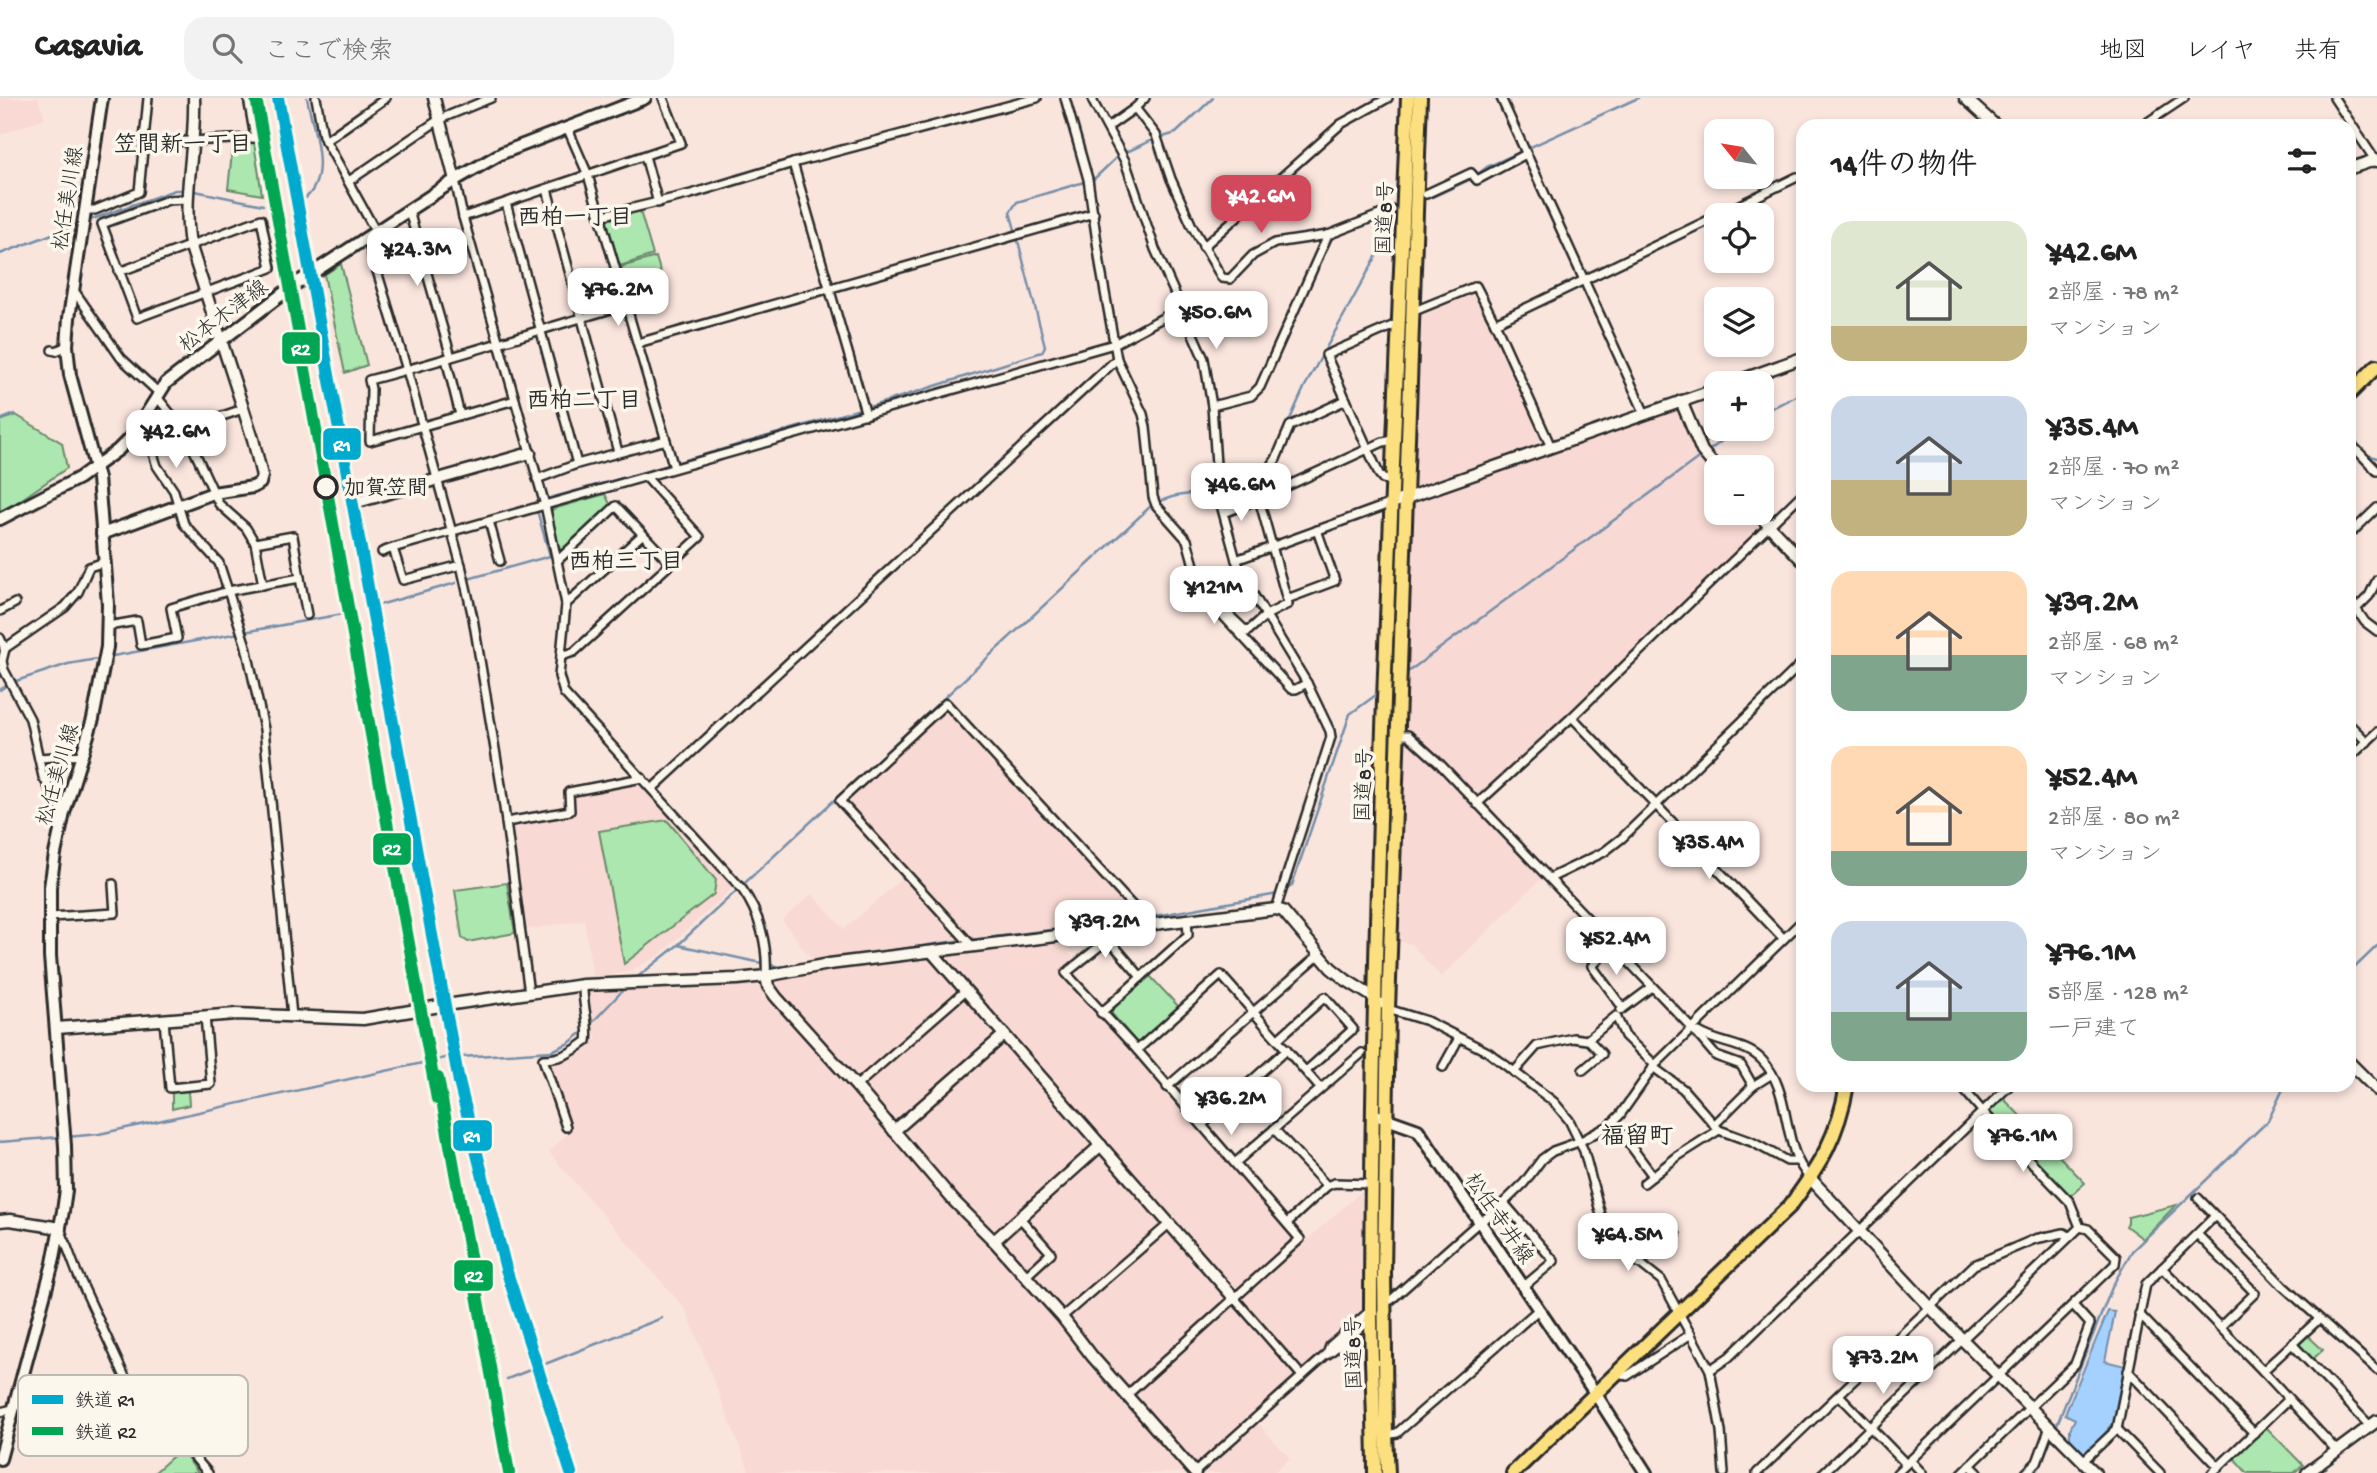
<!DOCTYPE html>
<html lang="ja">
<meta charset="utf-8">
<style>
body{margin:0;font-family:"Gochi Hand","Klee One",sans-serif;background:#f2f2f2;color:#222;height:100vh;display:flex;flex-direction:column;font-size:26px;white-space:nowrap}
*{box-sizing:border-box;margin:0}
p{font-size:23px;color:#767676}
.icon{flex:none;width:38px;height:38px;fill:none;stroke:currentColor;stroke-width:2;stroke-linecap:round;stroke-linejoin:round}
.map{position:relative;flex:1;overflow:hidden}
.sheet{position:absolute;left:1796px;top:21px;width:560px;height:973px;display:flex;flex-direction:column;background:#fff;border-radius:21px;box-shadow:0 4px 10px #0003}
.sheet>*{flex:none}
.needle{width:46px;rotate:300deg}
.buttons{position:absolute;left:1704px;top:21px;display:grid;gap:14px}
.buttons a{display:grid;place-items:center;width:70px;height:70px;border-radius:14px;background:#fff;box-shadow:0 4px 10px #0003;font-size:35px}
.price{position:absolute;translate:-50% -60px;padding:0 16px;border-radius:14px;background:#fff;color:#222;font-size:23px;line-height:46px;filter:drop-shadow(0 2px 4px #0008)}
.price::after{content:'';position:absolute;left:50%;top:42px;width:21px;height:16px;margin-left:-10px;background:inherit;clip-path:polygon(0 0,100% 0,50% 100%)}
.price.on{background:#d1495b;color:#fff}
ul{padding:0;list-style:none}
li{display:flex;align-items:center;gap:21px;height:175px;padding:0 35px}
li span{display:grid;place-items:center;flex:none;width:196px;height:140px;border-radius:21px;color:#555}
li>.icon{margin-inline-start:auto}
span .icon{width:84px;height:84px;fill:#fffc;stroke-width:1}
li b{font-size:30px}
h2{display:flex;justify-content:space-between;align-items:center;height:84px;padding:0 35px;font-size:30px}
header{display:flex;align-items:center;gap:42px;box-sizing:border-box;height:98px;padding:0 35px;background:#fff;border-bottom:2px solid #e0e0e0}
header strong{font-size:33px}
nav{display:flex;gap:38px;margin-inline-start:auto;font-size:24px}
.search{width:490px;height:63px;background:#f2f2f2;display:flex;align-items:center;gap:18px;box-sizing:border-box;padding:0 24px;border-radius:21px;color:#767676;font-size:26px}
.map>svg:first-child{display:block}
</style>
<header>
<strong>Casavia</strong>
<div class="search"><svg class="icon" aria-label="search" viewBox="0 0 24 24"><circle cx="10" cy="10" r="6"/><path d="M15 15l6 6"/></svg>ここで検索</div>
<nav><a>地図</a><a>レイヤ</a><a>共有</a></nav>
</header>
<div class="map">
<svg width="2377" height="1375" viewBox="0 0 2377 1375">
<rect width="100%" height="100%" fill="#fae5dd"/>
<filter id="ink" filterUnits="userSpaceOnUse"><feTurbulence type="fractalNoise" baseFrequency=".0143" numOctaves="2"/><feDisplacementMap in="SourceGraphic" scale="14" xChannelSelector="R" yChannelSelector="G"/><feConvolveMatrix kernelMatrix="1 2 1 2 8 2 1 2 1" color-interpolation-filters="sRGB"/></filter>
<g filter="url(#ink)">
<g fill="#f9d9d3">
<path d="M0 0H38L45 20 0 37Z"/>
<path d="M1474 193 1545 343 1543 349 1420 391 1415 390 1422 215Z"/>
<path d="M1674 311 1681 317 1697 351 1717 379V415H1751L1763 429 1480 699H1474L1404 627 1414 409 1419 400Z"/>
<path d="M946 610 1140 818 1044 830 1056 844 1077 863 1060 876 1301 1147 1362 1093V1215L1253 1320 1290 1360 1273 1375H750L686 1212 550 1056 549 1054 572 1031 549 966 582 955 597 939 589 921 588 897 591 893 678 892 755 887 821 874 782 822 812 796 844 831 907 776 844 702Z"/>
<path d="M1409 646 1425 658 1542 780 1441 879 1411 846 1400 844 1406 648Z"/>
<path d="M641 686 735 788 658 858 629 874 593 879 584 822 524 832 509 729 572 718V698Z"/>
</g>
<g fill="#abe7ae" stroke="#6b896c" stroke-width="2">
<path d="M254 44 262 97 228 91 233 46Z"/>
<path d="M640 113 653 157 620 168 606 122Z"/>
<path d="M656 159 669 203 633 214 621 169Z"/>
<path d="M341 166 367 267 345 275 324 177Z"/>
<path d="M16 317 62 345 67 370 0 416V323Z"/>
<path d="M605 396 611 408 562 454 559 453 550 416 553 411Z"/>
<path d="M667 722 716 782 714 796 624 866 599 733Z"/>
<path d="M507 785 515 835 468 844 462 840 455 792Z"/>
<path d="M1150 878 1179 909 1141 944H1136L1112 916V912Z"/>
<path d="M188 992 189 1007 172 1011V993Z"/>
<path d="M2003 1000 2085 1085 2069 1099 1989 1013Z"/>
<path d="M2176 1107 2143 1141 2126 1128 2128 1125V1119Z"/>
<path d="M2307 1237 2323 1252 2314 1260H2311L2300 1249V1245Z"/>
<path d="M2266 1329 2303 1367 2294 1375H2247L2234 1360Z"/>
<path d="M181 1351 198 1375H154Z"/>
</g>
<path fill="#a4d1ff" stroke="#748faa" stroke-width="2" d="M2108 1213 2115 1214 2105 1263 2125 1268 2114 1325 2088 1354H2082L2070 1341V1331L2075 1321 2065 1316Z"/>
<g fill="none" stroke-linecap="round" stroke-linejoin="round">
<g stroke="#748faa" stroke-width="2.5">
<path d="M1093 82 1118 58 1150 43 1176 35 1213 0"/>
<path d="M195 93 263 107"/>
<path d="M1432 99 1471 81 1487 69 1638 0"/>
<path d="M302 103C333 82 313 31 307 0"/>
<path d="M90 122 175 92H180"/>
<path d="M1016 135 1010 114 1017 104 1084 84"/>
<path d="M0 156 76 127"/>
<path d="M869 309 1042 254 1045 248 1017 139"/>
<path d="M1762 315 1802 295"/>
<path d="M0 322 15 316"/>
<path d="M1287 328 1304 290 1392 130"/>
<path d="M1707 354 1738 331"/>
<path d="M2348 354 2357 355"/>
<path d="M2367 357 2377 360"/>
<path d="M679 364 860 311"/>
<path d="M550 400 666 368"/>
<path d="M536 406 538 403"/>
<path d="M468 481 550 458 538 416"/>
<path d="M365 511 456 485"/>
<path d="M244 534 343 516"/>
<path d="M113 558 239 535"/>
<path d="M1405 576 1701 358"/>
<path d="M13 584 68 566 97 561"/>
<path d="M0 592 8 586"/>
<path d="M1284 794 1292 787 1350 616 1380 594"/>
<path d="M970 842 1138 821 1278 796"/>
<path d="M678 847 780 869 817 863"/>
<path d="M855 858 963 842"/>
<path d="M2348 876 2377 848"/>
<path d="M635 881 678 847 1152 407C1158 404 1165 401 1172 399 1204 391 1241 398 1265 371"/>
<path d="M589 928 625 890"/>
<path d="M67 1039 99 1036 445 960 552 953 569 945 584 933"/>
<path d="M0 1044 60 1039"/>
<path d="M507 1281 662 1220"/>
<path d="M2056 1329 2113 1187 2132 1153 2268 1023 2285 987"/>
<path d="M2033 1375 2041 1367 2053 1336"/>
</g>
<g stroke="#2b2b2b" stroke-width="12">
<g id="minor">
<path d="M316 0 323 38 376 134"/>
<path d="M1065 0 1088 81 1101 172 1117 261 1143 316 1146 329 1153 399 1156 407 1187 442 1198 482 1216 510 1291 591H1296L1307 585"/>
<path d="M1093 0V4L1125 63 1155 151 1204 261 1212 308 1218 396 1236 462 1247 486 1307 585 1330 633 1331 639 1276 811"/>
<path d="M1501 0 1645 316"/>
<path d="M2334 0 2375 62 2377 61"/>
<path d="M1135 10 1145 0"/>
<path d="M2142 28 2184 0"/>
<path d="M567 29 588 77 674 370"/>
<path d="M1108 29 1135 10 1156 37 1171 81 1192 128 1222 180 1230 181 1253 157 1275 145 1328 137 1392 112"/>
<path d="M325 43 386 0"/>
<path d="M144 45 255 40 248 0"/>
<path d="M645 58 658 105"/>
<path d="M793 65 866 317"/>
<path d="M455 82 463 119 545 407 557 463 566 506 559 578 564 595 742 791C760 816 768 848 766 878"/>
<path d="M349 83 440 21 491 0"/>
<path d="M547 91 618 354"/>
<path d="M1426 96 1471 75 1477 82 1526 56"/>
<path d="M506 105 577 366"/>
<path d="M85 112H95L139 94 148 0"/>
<path d="M409 113 451 259"/>
<path d="M1719 117 1797 79"/>
<path d="M600 118 691 96 793 65 1037 0"/>
<path d="M463 119 681 45 663 0"/>
<path d="M367 140 407 272 461 467 473 520 501 687 529 895"/>
<path d="M1203 149 1341 26 1388 0"/>
<path d="M119 174 261 121 271 170 137 220 102 126 168 102 186 101"/>
<path d="M73 191 121 260 159 295"/>
<path d="M1412 214 1476 188 1495 225"/>
<path d="M638 245 1094 115"/>
<path d="M52 252 56 253 67 248"/>
<path d="M446 261 460 317"/>
<path d="M157 299 186 335 219 406 246 430 255 445"/>
<path d="M515 302 370 343 371 291 369 282C455 260 540 231 626 207"/>
<path d="M1212 308 1251 298 1260 289 1328 137"/>
<path d="M133 337 140 342 149 343 243 311"/>
<path d="M149 343 157 368 174 393 184 426 219 465 246 548 264 631 292 918"/>
<path d="M2348 343 2377 373"/>
<path d="M1551 349 1495 225 1717 118"/>
<path d="M537 381 577 366 666 342"/>
<path d="M1393 383 1383 381 1379 376 1326 257 1399 225"/>
<path d="M1275 394 1266 376 1276 361 1290 328 1346 302"/>
<path d="M1259 401 1383 344 1394 342"/>
<path d="M1224 415 1259 401 1288 506 1266 517 1247 534 1228 516"/>
<path d="M489 423 500 463"/>
<path d="M2348 438 2377 410"/>
<path d="M382 454 393 450"/>
<path d="M1236 462 1392 405"/>
<path d="M557 463 616 408 671 466"/>
<path d="M461 467 403 482 393 450 1114 246 1181 210"/>
<path d="M263 487 255 445 293 438 300 480"/>
<path d="M2348 499 2365 524 2377 533"/>
<path d="M1287 501 1335 483 1317 432"/>
<path d="M566 506 643 436"/>
<path d="M2357 510 2369 498 2377 482"/>
<path d="M0 513 15 505"/>
<path d="M108 528 137 523 141 547 177 540 171 510 228 493 300 480 307 517"/>
<path d="M0 540 5 551 2 563 4 572 30 621 43 679 64 715"/>
<path d="M4 551 65 509 78 494 89 469 105 464"/>
<path d="M561 558 574 554 700 439 646 379"/>
<path d="M1572 619 1783 840"/>
<path d="M2348 625 2367 644"/>
<path d="M1397 637H1408L1440 666 1692 930 1716 958 1741 967 1753 988"/>
<path d="M39 660 83 657"/>
<path d="M2348 661 2377 634"/>
<path d="M652 691 1117 261"/>
<path d="M1477 706 1572 619 1802 396"/>
<path d="M506 724 570 713 569 694 642 680"/>
<path d="M1550 780 1604 754 1622 740 1802 565"/>
<path d="M50 819 115 815 113 786"/>
<path d="M1613 847 1592 868 1623 910"/>
<path d="M973 849 840 703 946 605 1141 817 1147 826"/>
<path d="M1375 900 1388 911 1427 923 1488 954 1554 1004 1569 1022 1584 1053 1602 1121 1619 1149 1661 1182 1710 1272 1721 1333 1724 1375"/>
<path d="M1621 912 1652 889"/>
<path d="M1101 915 1188 837 1187 821"/>
<path d="M164 922 170 990 211 986 205 918"/>
<path d="M1699 934C1718 946 1746 945 1762 962 1793 994 1780 1049 1810 1080"/>
<path d="M1278 941 1325 899 1353 931 1306 973"/>
<path d="M1137 952 1221 877 1320 990"/>
<path d="M1443 969 1459 940"/>
<path d="M1653 969 1683 991 1719 1032 1752 1044 1787 1063H1797"/>
<path d="M1583 972 1602 956 1588 941"/>
<path d="M1514 974 1537 948 1573 940 1587 942 1616 918 1625 938 1655 967"/>
<path d="M856 988 965 893"/>
<path d="M1167 989 1319 857"/>
<path d="M1613 1024 1653 1078"/>
<path d="M1202 1027 1287 951"/>
<path d="M1714 1027 1753 988 1772 976"/>
<path d="M566 1029 543 961C562 961 572 954 587 943 590 929 582 905 583 887"/>
<path d="M1274 1031 1327 1088"/>
<path d="M1235 1065 1362 955"/>
<path d="M1644 1085 1678 1058 1719 1032"/>
<path d="M2198 1100 2283 1188 2377 1272"/>
<path d="M1504 1105 1554 1163 1523 1189"/>
<path d="M1020 1120 1051 1155 1025 1179"/>
<path d="M1287 1125 1327 1088 1334 1085 1373 1086"/>
<path d="M60 1130 77 1175 125 1279 208 1375"/>
<path d="M2197 1136 2255 1195 2220 1229"/>
<path d="M1638 1165 1676 1137"/>
<path d="M2162 1170 2263 1273 2337 1353"/>
<path d="M1235 1201 1302 1278"/>
<path d="M1391 1202 1479 1124 1491 1117 1524 1085 1542 1061 1553 1053 1581 1043 1610 1027 1620 1017 1655 967 1802 823"/>
<path d="M2139 1216 2254 1335"/>
<path d="M1062 1219 1169 1126"/>
<path d="M2293 1247 2370 1328"/>
<path d="M1328 1256 1365 1226"/>
<path d="M1710 1272 1729 1259 2010 987"/>
<path d="M2128 1273 2219 1369"/>
<path d="M2263 1273 2319 1221"/>
<path d="M1618 1274 1627 1278 1691 1236"/>
<path d="M1127 1297 1300 1141 1137 952 1066 875 1101 847 1111 844 1141 879"/>
<path d="M1839 1297 1906 1366"/>
<path d="M0 1314 13 1311"/>
<path d="M2117 1331 2160 1375"/>
<path d="M1386 1337 1397 1335 1538 1212"/>
<path d="M1910 1362 1922 1375"/>
<path d="M2083 1363 2117 1331 2146 1186 2215 1118"/>
<path d="M1970 1367 1978 1375"/>
<path d="M1194 1375 1327 1256 1330 1248 1371 1212"/>
<path d="M1757 1375 1974 1167 2035 1141 2064 1135 2069 1138"/>
<path d="M1823 1375 2080 1129"/>
<path d="M1897 1375 2115 1166 2116 1159 2088 1131 2080 1129 2070 1104 1983 1014 1960 987"/>
<path d="M1962 1375 2075 1266 2090 1226 2073 1207"/>
<path d="M2026 1375 2037 1364 2050 1329"/>
<path d="M2212 1375 2288 1302"/>
</g>
</g>
<g stroke="#2b2b2b" stroke-width="15">
<g id="tertiary">
<path d="M194 0C196 49 182 97 190 146L253 341 262 378 260 385"/>
<path d="M434 0 455 82"/>
<path d="M1965 0 1996 28"/>
<path d="M2348 71 2375 62 2377 63"/>
<path d="M1732 285 1802 260"/>
<path d="M1681 303 1702 353 1717 371"/>
<path d="M354 405 530 355"/>
<path d="M1392 405 1717 291"/>
<path d="M1757 415 1802 462"/>
<path d="M932 854 1235 1201"/>
<path d="M766 878 768 888 776 899 856 988 954 1103 994 1143 1062 1219 1092 1258 1195 1375"/>
<path d="M57 930 236 916 363 921 446 907 583 887 737 881 766 878 829 866 1276 811 1283 813 1331 870 1346 882 1375 900"/>
<path d="M2348 963 2377 992"/>
<path d="M894 1033 1004 937"/>
<path d="M1810 1080 1931 1210 2095 1375"/>
<path d="M0 1123 10 1122 60 1130"/>
<path d="M994 1143 1101 1047"/>
<path d="M2307 1375 2377 1323"/>
</g>
</g>
<g stroke="#2b2b2b" stroke-width="16">
<g id="secondary">
<path d="M0 421 79 380 118 352 133 337 166 285 294 187 455 82 502 55 645 0"/>
<path d="M102 436 213 395 253 389 260 385"/>
<path d="M1373 1016 1418 1032 1595 1295 1646 1375"/>
<path d="M0 1361 53 1165 63 1113 66 1092 65 1048 50 858V789L55 756 64 715 93 621 107 549 108 506 98 380 70 277 67 248 69 220 102 0"/>
</g>
</g>
<g stroke="#2b2b2b" stroke-width="18">
<g id="primary">
<path d="M2348 297 2377 268"/>
<path d="M1513 1375 1790 1108C1821 1066 1838 1038 1847 987"/>
</g>
</g>
<g stroke="#2b2b2b" stroke-width="18">
<g id="trunk">
<path d="M1375 1375C1375 1320 1371 1264 1371 1209 1372 806 1392 403 1408 0"/>
<path d="M1388 1375 1386 1337 1384 1175 1388 911 1420 0"/>
</g>
</g>
<use href="#minor" stroke="#fbf7ec" stroke-width="7"/>
<use href="#tertiary" stroke="#fbf7ec" stroke-width="10"/>
<use href="#secondary" stroke="#fbf7ec" stroke-width="10"/>
<use href="#primary" stroke="#fce080" stroke-width="12"/>
<use href="#trunk" stroke="#fce080" stroke-width="12"/>
<g stroke="#fbf7ec" stroke-width="18">
<path id="rail-1" d="M278 0 459 984 506 1171 571 1375"/>
</g>
<g stroke="#fbf7ec" stroke-width="18">
<g id="rail-2">
<path d="M256 0 437 1001"/>
<path d="M438 980 509 1375"/>
</g>
</g>
<use href="#rail-1" stroke="#00a9ce" stroke-width="12"/>
<use href="#rail-2" stroke="#00a651" stroke-width="12"/>
</g>
</g>
<circle fill="#fbf7ec" stroke="#2b2b2b" stroke-width="3.5" cx="326" cy="389" r="11"/>
<g text-anchor="middle" stroke-width="7" stroke-linejoin="round" paint-order="stroke">
<g font-size="21" fill="#2b2b2b" stroke="#fbf7ec">
<text transform="translate(67 100) rotate(-81)" y="7">松任美川線</text>
<text transform="translate(1384 120) rotate(-88)" y="7">国道8号</text>
<text transform="translate(223 217) rotate(-37)" y="7">松本木津線</text>
<text transform="translate(57 676) rotate(-74)" y="7">松任美川線</text>
<text transform="translate(1363 687) rotate(-88)" y="7">国道8号</text>
<text transform="translate(1500 1120) rotate(56)" y="7">松任寺井線</text>
<text transform="translate(1353 1255) rotate(-91)" y="7">国道8号</text>
</g>
<g font-size="21" font-weight="bold" fill="#2b2b2b" stroke="#fbf7ec" text-anchor="start">
<text x="344" y="396">加賀笠間</text>
</g>
<g font-size="23" font-weight="bold" fill="#2b2b2b" stroke="#fbf7ec">
<text x="183" y="53">笠間新一丁目</text>
<text x="575" y="126">西柏一丁目</text>
<text x="584" y="309">西柏二丁目</text>
<text x="626" y="470">西柏三丁目</text>
</g>
<g font-size="24" font-weight="bold" fill="#2b2b2b" stroke="#fbf7ec">
<text x="1637" y="1045">福留町</text>
</g>
</g>
<rect x="18" y="1277" width="230" height="81" rx="10" fill="#fbf7ec" stroke="#bdbab2" stroke-width="2"/>
<rect x="32" y="1297" width="31" height="9" fill="#00a9ce"/>
<rect x="32" y="1329" width="31" height="8" fill="#00a651"/>
<g font-size="19" fill="#2b2b2b">
<text x="75" y="1308">鉄道 R1</text>
<text x="75" y="1340">鉄道 R2</text>
</g>
<g stroke="#fbf7ec" stroke-width="2.5">
<rect x="281" y="233" width="40" height="34" rx="7" fill="#00a651"/>
<rect x="322" y="329" width="40" height="34" rx="7" fill="#00a9ce"/>
<rect x="372" y="734" width="40" height="34" rx="7" fill="#00a651"/>
<rect x="452" y="1021" width="41" height="33" rx="7" fill="#00a9ce"/>
<rect x="453" y="1161" width="41" height="33" rx="7" fill="#00a651"/>
</g>
<g font-size="19" text-anchor="middle" font-weight="bold" fill="#fff">
<text x="301" y="257">R2</text>
<text x="342" y="353">R1</text>
<text x="392" y="757">R2</text>
<text x="472" y="1044">R1</text>
<text x="474" y="1184">R2</text>
</g>
</svg>
<div class="buttons">
<a><svg class="needle" viewBox="-14 -14 28 28"><path d="M0-13l5 13h-10z" fill="#e53935"/><path d="M0 13l5-13h-10z" fill="#767676"/></svg></a>
<a><svg class="icon" aria-label="locate" viewBox="0 0 24 24"><circle cx="12" cy="12" r="6"/><path d="M12 2v4M12 18v4M2 12h4M18 12h4"/></svg></a>
<a><svg class="icon" aria-label="layers" viewBox="0 0 24 24"><path d="M12 4l9 5-9 5-9-5zM3 14l9 5 9-5"/></svg></a>
<a>+</a>
<a>−</a>
</div>
<b class="price on" style="left:1261px;top:137px">¥42.6M</b>
<b class="price" style="left:417px;top:190px">¥24.3M</b>
<b class="price" style="left:618px;top:230px">¥76.2M</b>
<b class="price" style="left:1216px;top:253px">¥50.6M</b>
<b class="price" style="left:176px;top:372px">¥42.6M</b>
<b class="price" style="left:1241px;top:425px">¥46.6M</b>
<b class="price" style="left:1214px;top:528px">¥121M</b>
<b class="price" style="left:1709px;top:783px">¥35.4M</b>
<b class="price" style="left:1105px;top:862px">¥39.2M</b>
<b class="price" style="left:1616px;top:879px">¥52.4M</b>
<b class="price" style="left:1231px;top:1039px">¥36.2M</b>
<b class="price" style="left:2023px;top:1076px">¥76.1M</b>
<b class="price" style="left:1628px;top:1175px">¥64.5M</b>
<b class="price" style="left:1883px;top:1298px">¥73.2M</b>
<section class="sheet">
<h2>14件の物件<svg class="icon" aria-label="filters" viewBox="0 0 24 24"><path d="M4 7h16M4 17h16"/><circle cx="9" cy="7" r="2"/><circle cx="15" cy="17" r="2"/></svg></h2>
<ul>
<li><span style="background:linear-gradient(#dfe7d0 75%,#c2b280 0)"><svg class="icon" aria-label="home" viewBox="0 0 24 24"><path d="M3 11l9-7 9 7M6 9v11h12V9"/></svg></span><div><b>¥42.6M</b><p>2部屋 · 78 m²</p><p>マンション</p></div></li>
<li><span style="background:linear-gradient(#c9d6e8 60%,#c2b280 0)"><svg class="icon" aria-label="home" viewBox="0 0 24 24"><path d="M3 11l9-7 9 7M6 9v11h12V9"/></svg></span><div><b>¥35.4M</b><p>2部屋 · 70 m²</p><p>マンション</p></div></li>
<li><span style="background:linear-gradient(#ffd9b3 60%,#7fa58c 0)"><svg class="icon" aria-label="home" viewBox="0 0 24 24"><path d="M3 11l9-7 9 7M6 9v11h12V9"/></svg></span><div><b>¥39.2M</b><p>2部屋 · 68 m²</p><p>マンション</p></div></li>
<li><span style="background:linear-gradient(#ffd9b3 75%,#7fa58c 0)"><svg class="icon" aria-label="home" viewBox="0 0 24 24"><path d="M3 11l9-7 9 7M6 9v11h12V9"/></svg></span><div><b>¥52.4M</b><p>2部屋 · 80 m²</p><p>マンション</p></div></li>
<li><span style="background:linear-gradient(#c9d6e8 65%,#7fa58c 0)"><svg class="icon" aria-label="home" viewBox="0 0 24 24"><path d="M3 11l9-7 9 7M6 9v11h12V9"/></svg></span><div><b>¥76.1M</b><p>5部屋 · 128 m²</p><p>一戸建て</p></div></li>
</ul>
</section>
</div>
